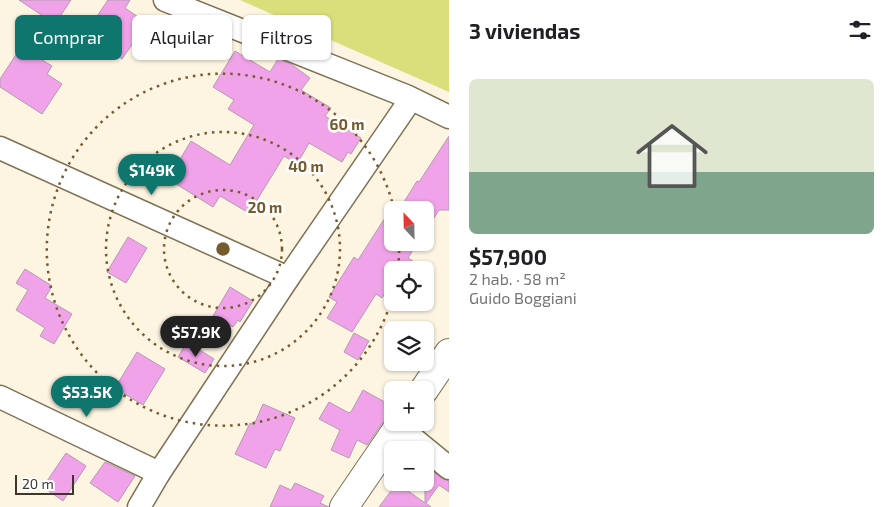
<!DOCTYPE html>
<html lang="es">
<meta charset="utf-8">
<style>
body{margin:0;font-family:"Exo 2",sans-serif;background:#f2f2f2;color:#202124;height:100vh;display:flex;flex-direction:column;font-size:19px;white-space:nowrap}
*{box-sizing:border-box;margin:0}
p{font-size:16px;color:#757577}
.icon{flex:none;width:28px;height:28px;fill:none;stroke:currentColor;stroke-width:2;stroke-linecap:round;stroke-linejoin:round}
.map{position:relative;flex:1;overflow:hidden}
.details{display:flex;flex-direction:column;background:#fff;width:445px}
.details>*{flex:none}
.hud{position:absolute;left:15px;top:15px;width:359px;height:45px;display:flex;gap:10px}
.needle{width:32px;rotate:338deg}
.tools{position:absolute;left:384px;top:201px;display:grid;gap:10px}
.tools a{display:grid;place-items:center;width:50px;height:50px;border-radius:8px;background:#fff;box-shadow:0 1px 4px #0004;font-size:25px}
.scale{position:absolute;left:15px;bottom:12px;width:59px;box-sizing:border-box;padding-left:5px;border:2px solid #3d372c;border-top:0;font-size:14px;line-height:18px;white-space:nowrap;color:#3d372c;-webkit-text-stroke:4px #fff;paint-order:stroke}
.price{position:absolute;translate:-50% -42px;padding:0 11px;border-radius:18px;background:#0f766e;color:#fff;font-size:16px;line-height:32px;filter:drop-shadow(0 1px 2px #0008)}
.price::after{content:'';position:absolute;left:50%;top:30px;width:15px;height:11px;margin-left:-8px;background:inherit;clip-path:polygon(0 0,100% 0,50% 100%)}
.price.on{background:#222;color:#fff}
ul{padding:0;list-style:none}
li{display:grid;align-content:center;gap:10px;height:265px;padding:0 20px}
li+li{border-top:1px solid #e0e0e0}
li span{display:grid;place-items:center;height:155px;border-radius:8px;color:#555}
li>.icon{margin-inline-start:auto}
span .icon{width:90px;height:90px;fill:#fffc;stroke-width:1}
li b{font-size:21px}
h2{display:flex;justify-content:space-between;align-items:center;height:60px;padding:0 20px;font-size:21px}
.pill{padding:0 18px;border-radius:8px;background:#fff;box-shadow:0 1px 4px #0004;font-size:18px;line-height:45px}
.pill.on{background:#0f766e;color:#fff}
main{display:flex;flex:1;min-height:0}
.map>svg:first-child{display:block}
</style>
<main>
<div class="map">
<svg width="449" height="507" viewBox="0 0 449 507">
<rect width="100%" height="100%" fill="#fdf4e2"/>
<path fill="#dadf7b" d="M240 0H449V92Z"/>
<g fill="#f1a3e9" stroke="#b49bb1">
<path d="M19 0H71L55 24Z"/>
<path d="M108 0H130L125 8 147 23 122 59 100 44 108 32 93 22Z"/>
<path d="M21 47 52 66 47 74 62 84 42 114 0 87V79Z"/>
<path d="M235 51 270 72 278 59 291 64 310 78 301 90 331 108 325 116 361 138 351 154 348 152 342 162 309 143 297 164 284 156 249 213 220 196 213 207 173 182 174 179 170 176 191 141 230 165 254 125 228 109 234 100 213 87Z"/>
<path d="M449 136V210H439L425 232V210H399L417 181 419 182Z"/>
<path d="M392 207V242H418L408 258 427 270H392V283L382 298 376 294 352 332 327 318 337 302 329 297 354 257 358 260Z"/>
<path d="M128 237 147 248 126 283 107 272Z"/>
<path d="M25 269 52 286 45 298 72 314 54 344 40 336 45 328 16 310 28 290 16 283Z"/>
<path d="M230 287 253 301 240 322 238 320 233 327 213 316Z"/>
<path d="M354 333 369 341 358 360 344 352Z"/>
<path d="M187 342 214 359 205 373 178 357Z"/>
<path d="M137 352 165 369 143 405 115 388Z"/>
<path d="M363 390 392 406V410L389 413 367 445 357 440 349 458 331 450 340 430 319 419 329 402 349 413 350 412H351Z"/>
<path d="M263 404 295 418 280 451 275 449 266 468 235 454 250 423 254 425Z"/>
<path d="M66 453 86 466 63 501 43 487Z"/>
<path d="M105 462 135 476 118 502 90 483Z"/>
<path d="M430 469 441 478 449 481V492L439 485 426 503 431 507H379L397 483 425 503V475Z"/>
<path d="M295 483 324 496 320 503 329 507H270L280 485 291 490Z"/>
</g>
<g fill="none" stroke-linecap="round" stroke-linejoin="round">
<g stroke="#7e7156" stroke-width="25">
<g id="minor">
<path d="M165 0 406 96 449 117"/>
<path d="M0 148 288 278"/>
<path d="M0 397 159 473"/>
<path d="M399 427 449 468"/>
<path d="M139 507 159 473 288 278 411 99"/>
</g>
</g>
<g stroke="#7e7156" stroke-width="30">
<g id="secondary">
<path d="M424 390 449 353"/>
<path d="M344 507 402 422"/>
</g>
</g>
<use href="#minor" stroke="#fff" stroke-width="22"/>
<use href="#secondary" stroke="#fff" stroke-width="28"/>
</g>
<g fill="none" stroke="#755b2d" stroke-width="2.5" stroke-dasharray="2.5 5">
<circle cx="223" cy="249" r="59"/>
<circle cx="223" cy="249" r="117"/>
<path d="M392 298A176 176 0 1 1 394 209M399 243A176 176 0 0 1 398 269"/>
</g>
<circle cx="223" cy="249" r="8" fill="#755b2d" stroke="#fff" stroke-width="2.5"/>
<g font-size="15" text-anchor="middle" font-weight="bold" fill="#755b2d" stroke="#fff" stroke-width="5" stroke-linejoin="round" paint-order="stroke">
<text x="347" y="130">60 m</text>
<text x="306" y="172">40 m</text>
<text x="265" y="213">20 m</text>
</g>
</svg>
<div class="tools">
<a><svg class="needle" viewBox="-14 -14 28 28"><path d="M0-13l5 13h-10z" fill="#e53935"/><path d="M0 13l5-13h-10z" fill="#757577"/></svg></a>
<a><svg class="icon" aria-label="locate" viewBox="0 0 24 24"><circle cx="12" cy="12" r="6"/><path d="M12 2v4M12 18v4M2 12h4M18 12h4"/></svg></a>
<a><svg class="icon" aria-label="layers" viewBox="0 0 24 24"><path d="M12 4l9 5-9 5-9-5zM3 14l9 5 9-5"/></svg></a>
<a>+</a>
<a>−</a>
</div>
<div class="scale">20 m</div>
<b class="price" style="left:152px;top:196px">$149K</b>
<b class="price on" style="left:196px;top:358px">$57.9K</b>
<b class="price" style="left:87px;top:418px">$53.5K</b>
<div class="hud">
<a class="pill on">Comprar</a>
<a class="pill">Alquilar</a>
<a class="pill">Filtros</a>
</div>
</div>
<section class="details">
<h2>3 viviendas<svg class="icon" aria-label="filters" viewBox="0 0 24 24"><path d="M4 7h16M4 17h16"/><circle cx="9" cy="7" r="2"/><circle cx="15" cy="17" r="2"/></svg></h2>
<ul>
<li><span style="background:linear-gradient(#dfe7d0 60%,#7fa58c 0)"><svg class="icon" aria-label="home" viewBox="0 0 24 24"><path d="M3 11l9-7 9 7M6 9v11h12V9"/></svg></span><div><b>$57,900</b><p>2 hab. · 58 m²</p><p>Guido Boggiani</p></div></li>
</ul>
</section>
</main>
